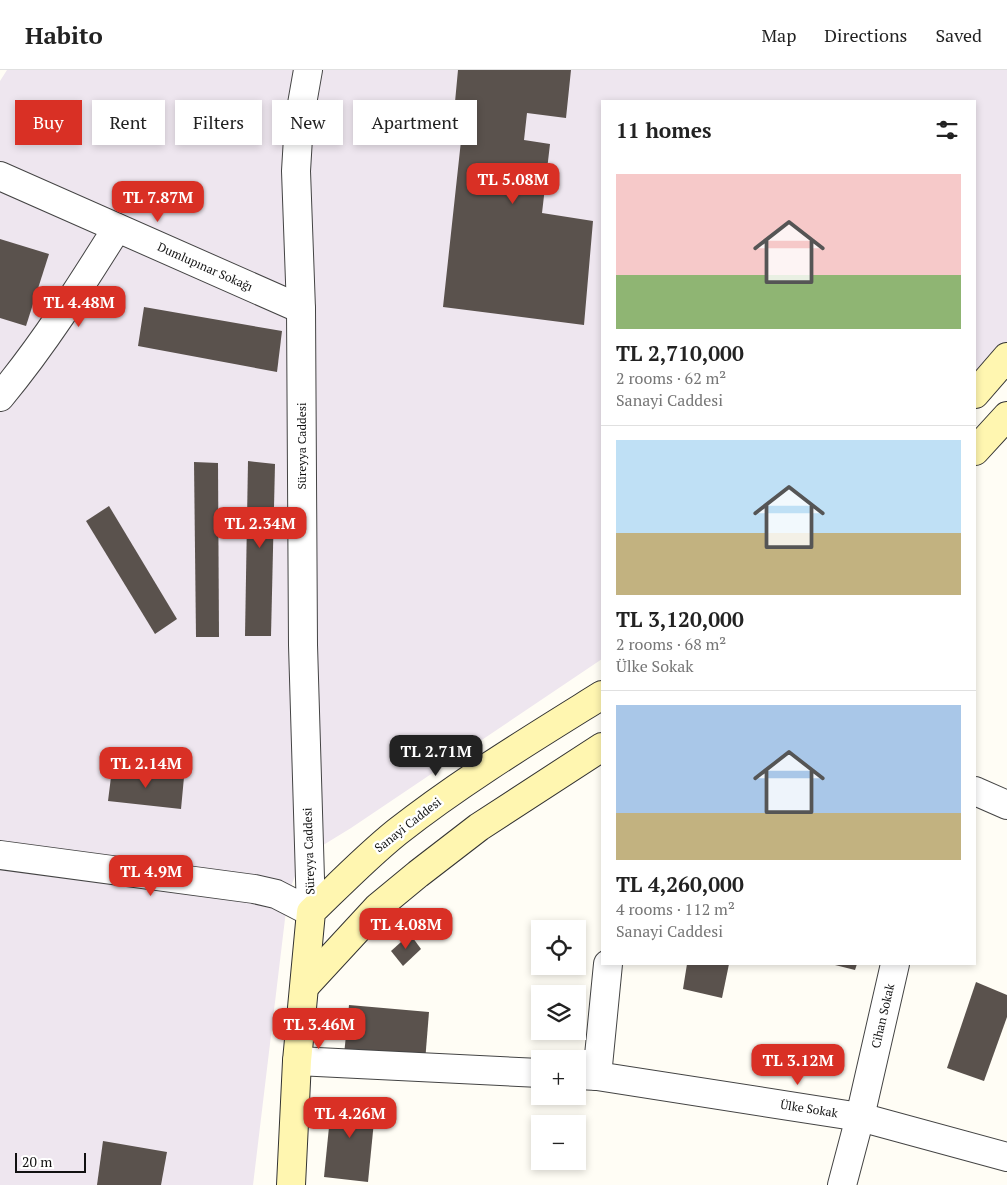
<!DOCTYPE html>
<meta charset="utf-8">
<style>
body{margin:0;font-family:"PT Serif",serif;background:#f2f2f2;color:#222;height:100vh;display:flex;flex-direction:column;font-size:19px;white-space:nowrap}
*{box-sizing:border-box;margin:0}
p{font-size:16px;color:#767676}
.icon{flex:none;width:28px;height:28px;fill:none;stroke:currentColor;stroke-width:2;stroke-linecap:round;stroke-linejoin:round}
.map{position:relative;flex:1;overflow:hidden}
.side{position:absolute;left:601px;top:30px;width:375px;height:865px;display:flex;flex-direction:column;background:#fff;border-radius:0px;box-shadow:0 2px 8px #0003}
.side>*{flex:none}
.hud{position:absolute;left:15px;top:30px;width:475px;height:45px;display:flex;gap:10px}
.tools{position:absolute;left:531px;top:850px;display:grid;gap:10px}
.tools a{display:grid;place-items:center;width:55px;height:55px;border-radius:0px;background:#fff;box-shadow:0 2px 8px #0003;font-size:25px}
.scale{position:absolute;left:15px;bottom:12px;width:71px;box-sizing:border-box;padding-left:5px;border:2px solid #111;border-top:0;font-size:14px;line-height:18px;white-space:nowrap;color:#111;-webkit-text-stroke:4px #fff;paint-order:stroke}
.price{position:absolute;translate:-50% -42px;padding:0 11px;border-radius:10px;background:#d93025;color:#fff;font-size:16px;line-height:32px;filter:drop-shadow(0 1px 2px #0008)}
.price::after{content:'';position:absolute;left:50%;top:30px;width:15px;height:11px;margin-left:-8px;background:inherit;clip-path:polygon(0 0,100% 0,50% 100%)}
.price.active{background:#222;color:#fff}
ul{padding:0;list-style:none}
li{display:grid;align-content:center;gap:10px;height:265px;padding:0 15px}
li+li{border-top:1px solid #e0e0e0}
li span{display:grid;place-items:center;height:155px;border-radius:0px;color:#555}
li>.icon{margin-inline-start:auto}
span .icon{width:90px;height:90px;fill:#fffc;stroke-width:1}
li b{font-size:21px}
h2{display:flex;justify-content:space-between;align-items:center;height:60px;padding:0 15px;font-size:21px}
.pill{padding:0 18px;border-radius:0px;background:#fff;box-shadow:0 2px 8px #0003;font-size:18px;line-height:45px}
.pill.active{background:#d93025;color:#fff}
header{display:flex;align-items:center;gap:30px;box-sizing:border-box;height:70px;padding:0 25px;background:#fff;border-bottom:1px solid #e0e0e0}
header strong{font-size:24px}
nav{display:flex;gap:28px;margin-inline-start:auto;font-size:18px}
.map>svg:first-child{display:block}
</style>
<header>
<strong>Habito</strong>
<nav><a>Map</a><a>Directions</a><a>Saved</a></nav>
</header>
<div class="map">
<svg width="1007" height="1115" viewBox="0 0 1007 1115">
<rect width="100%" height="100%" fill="#fffdf5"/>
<path fill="#eee6ef" d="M7 0H1007V273L975 307V31H602V589L351 758 302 788 288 824 253 1115H0V11Z"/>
<g fill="#5a524d">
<path d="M458 0H571L566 48 527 43 524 70 550 74 542 143 593 151 584 255 443 237 465 34 455 32Z"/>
<path d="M0 169 49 184 26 256 0 248Z"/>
<path d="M144 237 282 261 277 302 138 276Z"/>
<path d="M248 391 275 394 271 566H245Z"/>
<path d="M194 392 218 393 219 567H196Z"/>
<path d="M109 436 177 549 155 564 86 451Z"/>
<path d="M112 699 184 707 181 739 108 731Z"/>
<path d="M410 864 421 879 403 896 391 881Z"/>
<path d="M687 894H729L722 928 683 919Z"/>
<path d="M831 894H857L855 900Z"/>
<path d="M976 912 1007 925V947L984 1011 947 998Z"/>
<path d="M349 935 429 942 425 992 344 985Z"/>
<path d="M332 1027 376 1031 368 1112 324 1107Z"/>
<path d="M103 1071 167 1082 161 1115H97Z"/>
</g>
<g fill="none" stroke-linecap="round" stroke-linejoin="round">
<g stroke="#444" stroke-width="30">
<g id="minor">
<path d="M0 106 301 239"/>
<path d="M975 721 1007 735"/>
<path d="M297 991 540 1003"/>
<path d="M578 1005 597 1006 860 1047 1007 1087"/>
<path d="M597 1006 608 894"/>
<path d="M842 1115 860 1047 895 894"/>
</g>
</g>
<g stroke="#444" stroke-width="30">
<g id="tertiary">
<path d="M0 327C44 274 80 217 117 158"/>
<path d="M0 785 254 819 276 824 311 842 303 575 301 239 296 101 299 51 308 0"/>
</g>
</g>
<g stroke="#333" stroke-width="30">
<g id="secondary">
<path d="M975 324 1007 287"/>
<path d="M975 381 1007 346"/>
<path d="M305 916 378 837 418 804 479 757 602 677"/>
<path d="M291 1115 297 991 311 842C339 815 366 787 397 762 462 711 533 668 602 625"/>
</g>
</g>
<use href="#minor" stroke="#fff" stroke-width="28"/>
<use href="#tertiary" stroke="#fff" stroke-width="28"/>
<use href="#secondary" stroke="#fff6b0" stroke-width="28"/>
</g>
<g text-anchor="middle" stroke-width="5" stroke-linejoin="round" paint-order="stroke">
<g font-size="12" fill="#111" stroke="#fff">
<text transform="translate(205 197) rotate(24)" y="4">Dumlupınar Sokağı</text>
<text transform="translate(302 376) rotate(-90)" y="4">Süreyya Caddesi</text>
<text transform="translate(408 755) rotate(-38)" y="4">Sanayi Caddesi</text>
<text transform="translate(309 781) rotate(-92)" y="4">Süreyya Caddesi</text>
<text transform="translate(883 946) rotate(-77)" y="4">Cihan Sokak</text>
<text transform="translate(809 1039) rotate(9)" y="4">Ülke Sokak</text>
</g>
</g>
</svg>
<div class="tools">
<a><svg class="icon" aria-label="locate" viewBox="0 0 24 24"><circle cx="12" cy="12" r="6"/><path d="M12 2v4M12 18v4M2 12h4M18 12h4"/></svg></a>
<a><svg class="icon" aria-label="layers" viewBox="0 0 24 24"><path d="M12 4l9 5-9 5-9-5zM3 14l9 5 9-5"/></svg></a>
<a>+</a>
<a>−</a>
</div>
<div class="scale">20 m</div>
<b class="price" style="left:513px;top:135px">TL 5.08M</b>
<b class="price" style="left:158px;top:153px">TL 7.87M</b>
<b class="price" style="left:79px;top:258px">TL 4.48M</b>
<b class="price" style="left:260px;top:479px">TL 2.34M</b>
<b class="price active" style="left:436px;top:707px">TL 2.71M</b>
<b class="price" style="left:146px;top:719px">TL 2.14M</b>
<b class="price" style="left:151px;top:827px">TL 4.9M</b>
<b class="price" style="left:406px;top:880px">TL 4.08M</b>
<b class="price" style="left:319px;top:980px">TL 3.46M</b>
<b class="price" style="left:798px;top:1016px">TL 3.12M</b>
<b class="price" style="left:350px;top:1069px">TL 4.26M</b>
<div class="hud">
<a class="pill active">Buy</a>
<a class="pill">Rent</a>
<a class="pill">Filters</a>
<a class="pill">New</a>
<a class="pill">Apartment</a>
</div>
<section class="side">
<h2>11 homes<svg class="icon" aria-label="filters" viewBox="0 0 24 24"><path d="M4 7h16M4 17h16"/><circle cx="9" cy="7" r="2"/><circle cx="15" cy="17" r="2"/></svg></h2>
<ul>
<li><span style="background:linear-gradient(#f6c9c9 65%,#8fb573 0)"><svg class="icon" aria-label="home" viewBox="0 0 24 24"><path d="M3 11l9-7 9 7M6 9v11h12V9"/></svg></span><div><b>TL 2,710,000</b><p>2 rooms · 62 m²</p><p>Sanayi Caddesi</p></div></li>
<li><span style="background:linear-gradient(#bfe0f5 60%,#c2b280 0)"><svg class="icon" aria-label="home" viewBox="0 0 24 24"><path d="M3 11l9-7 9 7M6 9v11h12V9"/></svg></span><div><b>TL 3,120,000</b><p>2 rooms · 68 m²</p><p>Ülke Sokak</p></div></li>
<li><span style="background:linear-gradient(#a9c7e8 70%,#c2b280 0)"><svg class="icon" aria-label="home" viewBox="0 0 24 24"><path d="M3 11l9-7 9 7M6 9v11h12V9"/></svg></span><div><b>TL 4,260,000</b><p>4 rooms · 112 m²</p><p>Sanayi Caddesi</p></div></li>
</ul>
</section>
</div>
